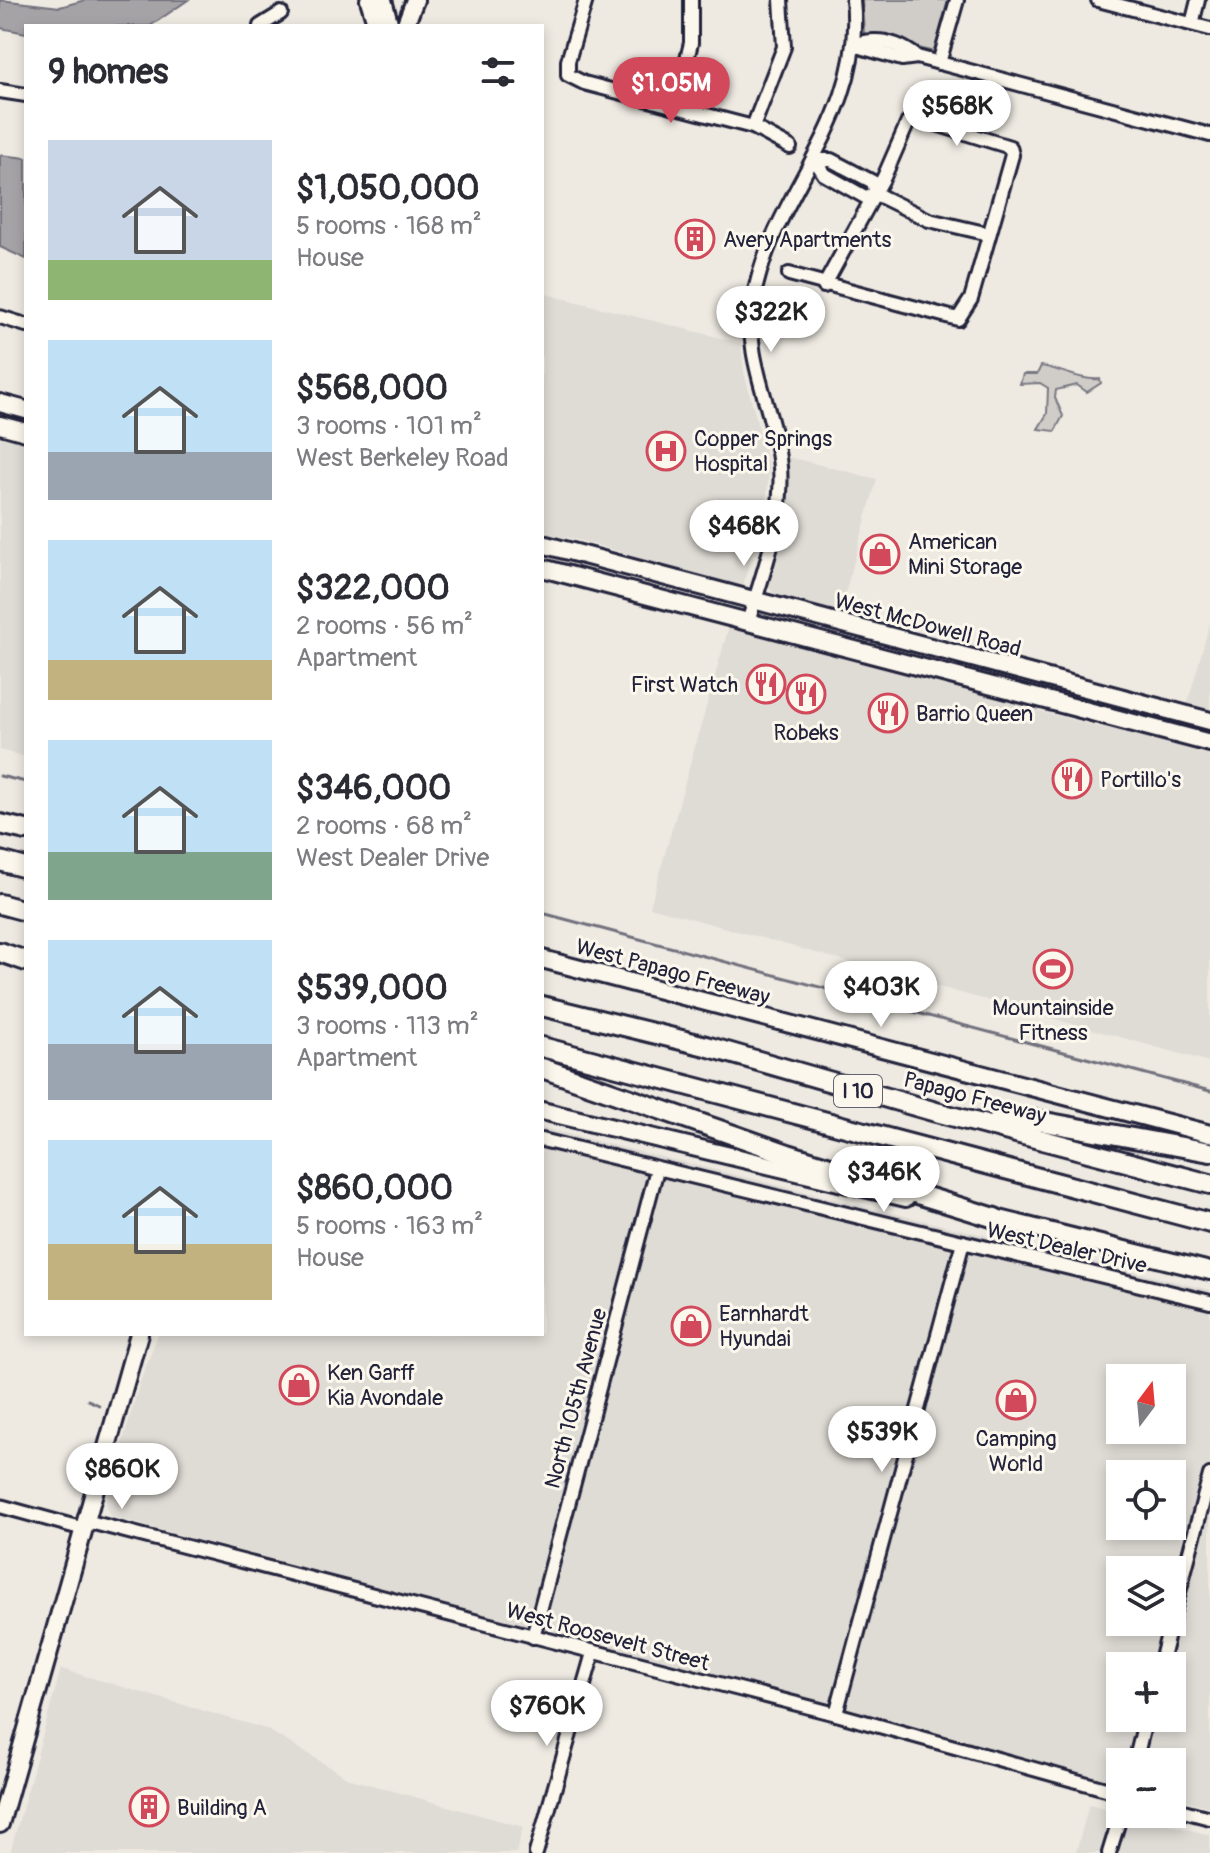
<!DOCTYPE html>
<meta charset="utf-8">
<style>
body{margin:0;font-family:Pangolin,sans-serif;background:#f2f2f3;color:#2b2b33;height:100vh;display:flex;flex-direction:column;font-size:30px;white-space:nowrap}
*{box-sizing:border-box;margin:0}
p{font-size:26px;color:#7c7c81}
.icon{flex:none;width:44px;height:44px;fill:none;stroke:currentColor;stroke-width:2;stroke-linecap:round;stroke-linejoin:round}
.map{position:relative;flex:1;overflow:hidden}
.drawer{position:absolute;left:24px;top:24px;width:520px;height:1312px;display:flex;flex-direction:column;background:#fff;border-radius:0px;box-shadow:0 4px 12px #0003}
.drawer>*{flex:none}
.needle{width:52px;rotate:16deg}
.fabs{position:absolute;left:1106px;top:1364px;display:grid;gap:16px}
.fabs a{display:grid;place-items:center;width:80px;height:80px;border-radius:0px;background:#fff;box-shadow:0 4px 12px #0003;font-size:40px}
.price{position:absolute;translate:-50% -68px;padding:0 18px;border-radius:28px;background:#fff;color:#222;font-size:26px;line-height:52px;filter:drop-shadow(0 2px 4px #0008)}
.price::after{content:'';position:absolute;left:50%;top:48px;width:24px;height:18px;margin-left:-12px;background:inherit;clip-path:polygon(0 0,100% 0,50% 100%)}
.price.on{background:#d1495b;color:#fff}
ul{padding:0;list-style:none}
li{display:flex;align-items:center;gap:24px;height:200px;padding:0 24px}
li span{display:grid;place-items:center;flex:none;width:224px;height:160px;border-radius:0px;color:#555}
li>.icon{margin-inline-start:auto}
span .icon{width:96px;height:96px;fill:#fffc;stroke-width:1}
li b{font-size:34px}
h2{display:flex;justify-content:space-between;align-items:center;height:96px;padding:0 24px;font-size:34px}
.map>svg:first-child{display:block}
</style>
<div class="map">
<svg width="1210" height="1853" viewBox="0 0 1210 1853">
<rect width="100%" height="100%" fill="#eeeae2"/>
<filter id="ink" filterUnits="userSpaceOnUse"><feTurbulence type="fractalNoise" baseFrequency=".0125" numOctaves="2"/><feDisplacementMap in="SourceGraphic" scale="16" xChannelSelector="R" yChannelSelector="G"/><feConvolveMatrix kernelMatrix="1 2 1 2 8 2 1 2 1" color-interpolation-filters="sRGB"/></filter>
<g filter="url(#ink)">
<g fill="#dfdbd5" fill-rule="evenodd">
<path d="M542 293 741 343 744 372 769 468 766 508 743 585 651 566 621 552 571 538 542 534Z"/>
<path d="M0 438 26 441V757L0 750Z"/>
<path d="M788 457 877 479 839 615 779 599 769 588 789 502Z"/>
<path d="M1210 623V711L1187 705Z"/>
<path d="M729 626 996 695 1039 711 1099 727 1142 734 1210 756V1062L650 907Z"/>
<path d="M542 1128 1210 1290V1807L1172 1797V1762H1120V1783L113 1517 108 1512 106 1501 139 1385 158 1334H542ZM1120 1378H1172V1430H1120ZM1120 1474H1172V1526H1120ZM1120 1570H1172V1622H1120ZM1120 1666H1172V1718H1120Z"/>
<path d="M61 1669 266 1729 350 1779 523 1827 516 1853H10Z"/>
<path d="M1089 1804 1210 1835V1853H1076Z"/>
</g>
<g fill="#d0cdc9" stroke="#797882" stroke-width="2">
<path d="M862 0H948L934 52 864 33Z"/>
<path d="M1041 366C1060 369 1081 381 1100 379L1101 383 1087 392 1077 385 1056 390 1055 398 1063 416 1055 431 1038 429 1047 414 1048 388 1040 383 1020 384 1023 374H1037Z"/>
</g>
<g fill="#a6a3a7" stroke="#716f7c" stroke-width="2">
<path d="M0 0 60 7 85 0H188L150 26H26V33L0 28Z"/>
<path d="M0 155 26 158V259L0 247Z"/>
</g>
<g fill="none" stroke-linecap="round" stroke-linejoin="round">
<g stroke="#716f7c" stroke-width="3">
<path d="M0 776 26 782"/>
<path d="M542 913 1210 1091"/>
<path d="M88 1400 99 1405"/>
</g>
<g stroke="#22223b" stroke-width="18">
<g id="minor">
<path d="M586 0 568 61V75L584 83 753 127 790 147"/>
<path d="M1098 0 1210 29"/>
<path d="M1192 24 1198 0"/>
<path d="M260 26 281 13"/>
<path d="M853 45C876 37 898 42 917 57L1210 135"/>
<path d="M853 45 902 59 917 57"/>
<path d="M939 63 957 0"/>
<path d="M0 91 26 95"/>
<path d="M675 107 691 43V0"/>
<path d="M753 127 784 47 781 0"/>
<path d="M815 160 824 174 865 197 876 194 929 220 989 234"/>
<path d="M815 160H831L873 182 876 194"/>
<path d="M789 274 958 319 971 299 1012 155 1010 147 920 119 908 122 884 177 824 286"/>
<path d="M0 317 26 325"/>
<path d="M748 622C763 574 784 518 780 467 775 411 743 359 753 301 772 191 866 121 853 0"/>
<path d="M542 1140 1210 1302"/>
<path d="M0 1506 84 1529"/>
<path d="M86 1521 836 1714 1120 1793"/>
<path d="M1172 1619 1210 1475"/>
<path d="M533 1637 657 1169"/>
<path d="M1160 1666 1171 1622"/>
<path d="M836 1714 963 1242"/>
<path d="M1135 1762 1146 1718"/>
<path d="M1172 1808 1210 1818"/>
<path d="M536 1853 593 1653"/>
<path d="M1109 1853 1121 1814"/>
</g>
</g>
<g stroke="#22223b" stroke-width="22">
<g id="major">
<path d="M369 0 377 26"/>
<path d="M383 0 390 26"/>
<path d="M405 26 415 0"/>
<path d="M0 403 26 410"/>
<path d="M0 425 26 432"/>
<path d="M542 544 1210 721"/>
<path d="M542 568 1210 743"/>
<path d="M542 959 1210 1134"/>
<path d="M542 1111 906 1198"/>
<path d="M983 1215 1210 1271"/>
<path d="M0 1824 139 1334"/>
</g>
</g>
<g stroke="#22223b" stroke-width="24">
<g id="highway">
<path d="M0 824 26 830"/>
<path d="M0 861 26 868"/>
<path d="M0 904 26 911"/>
<path d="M0 952 26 961"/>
<path d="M542 1006 706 1046 936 1112 1210 1184"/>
<path d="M542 1047 1210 1223"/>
<path d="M542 1068 788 1154 995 1218"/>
<path d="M998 1121 1034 1120 1210 1152"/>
</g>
</g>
<use href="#minor" stroke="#fbf7ec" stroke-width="12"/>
<use href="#major" stroke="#fbf7ec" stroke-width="16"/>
<use href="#highway" stroke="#fbf7ec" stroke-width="18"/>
</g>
</g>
<defs>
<g id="building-ring" transform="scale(2)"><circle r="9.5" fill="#fbf7ec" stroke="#d1495b" stroke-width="1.5"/><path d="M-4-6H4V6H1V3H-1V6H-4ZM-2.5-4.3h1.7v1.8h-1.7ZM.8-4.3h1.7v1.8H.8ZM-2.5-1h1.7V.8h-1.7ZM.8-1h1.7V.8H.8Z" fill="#d1495b"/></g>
<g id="hospital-ring" transform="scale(2)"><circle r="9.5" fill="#fbf7ec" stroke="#d1495b" stroke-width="1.5"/><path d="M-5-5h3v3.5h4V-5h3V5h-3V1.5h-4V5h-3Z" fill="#d1495b"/></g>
<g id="shop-ring" transform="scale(2)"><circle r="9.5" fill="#fbf7ec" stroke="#d1495b" stroke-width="1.5"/><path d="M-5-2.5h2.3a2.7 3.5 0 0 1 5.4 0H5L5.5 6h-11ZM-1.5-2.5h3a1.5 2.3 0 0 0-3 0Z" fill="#d1495b"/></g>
<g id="restaurant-ring" transform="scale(2)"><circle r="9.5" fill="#fbf7ec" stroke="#d1495b" stroke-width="1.5"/><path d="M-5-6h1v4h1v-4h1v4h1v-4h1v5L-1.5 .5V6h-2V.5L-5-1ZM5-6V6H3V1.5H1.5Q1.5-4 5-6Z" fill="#d1495b"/></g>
<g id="stadium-ring" transform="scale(2)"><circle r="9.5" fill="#fbf7ec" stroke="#d1495b" stroke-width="1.5"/><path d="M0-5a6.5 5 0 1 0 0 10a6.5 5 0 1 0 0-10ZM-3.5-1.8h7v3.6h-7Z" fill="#d1495b"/></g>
</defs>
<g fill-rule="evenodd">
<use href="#building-ring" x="695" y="239"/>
<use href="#hospital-ring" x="666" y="451"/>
<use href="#shop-ring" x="880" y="554"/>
<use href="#restaurant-ring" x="766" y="684"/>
<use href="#restaurant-ring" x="806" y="694"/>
<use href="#restaurant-ring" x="888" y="713"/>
<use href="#restaurant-ring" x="1072" y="779"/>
<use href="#stadium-ring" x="1053" y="969"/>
<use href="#shop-ring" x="691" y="1326"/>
<use href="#shop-ring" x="299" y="1385"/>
<use href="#shop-ring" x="1016" y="1400"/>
<use href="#building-ring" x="149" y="1807"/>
</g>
<g text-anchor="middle" stroke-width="6" stroke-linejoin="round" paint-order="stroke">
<rect fill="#fbf7ec" stroke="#636270" stroke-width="2" x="834" y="1075" width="48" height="32" rx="6"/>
<g font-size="20" font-weight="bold" fill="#22223b">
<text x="858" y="1098">I 10</text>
</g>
<g font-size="22" fill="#22223b" stroke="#fbf7ec" text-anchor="start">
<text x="723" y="247">Avery Apartments</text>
<text x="694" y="446">Copper Springs<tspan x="694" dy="25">Hospital</tspan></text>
<text x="908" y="549">American<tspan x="908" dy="25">Mini Storage</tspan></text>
<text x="738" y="692" text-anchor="end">First Watch</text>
<text x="916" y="721">Barrio Queen</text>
<text x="806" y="740" text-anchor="middle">Robeks</text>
<text x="1100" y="787">Portillo's</text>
<text x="1053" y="1015" text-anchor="middle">Mountainside<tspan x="1053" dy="25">Fitness</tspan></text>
<text x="719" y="1321">Earnhardt<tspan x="719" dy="25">Hyundai</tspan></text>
<text x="327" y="1380">Ken Garff<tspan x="327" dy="25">Kia Avondale</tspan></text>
<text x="1016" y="1446" text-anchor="middle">Camping<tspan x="1016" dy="25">World</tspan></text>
<text x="177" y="1815">Building A</text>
</g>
<g font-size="22" fill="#22223b" stroke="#fbf7ec">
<text transform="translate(928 624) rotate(15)" y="8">West McDowell Road</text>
<text transform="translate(673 971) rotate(15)" y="8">West Papago Freeway</text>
<text transform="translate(975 1097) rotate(15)" y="8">Papago Freeway</text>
<text transform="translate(1067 1247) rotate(13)" y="8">West Dealer Drive</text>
<text transform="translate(575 1398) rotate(-75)" y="8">North 105th Avenue</text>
<text transform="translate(608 1636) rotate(15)" y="8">West Roosevelt Street</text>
</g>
</g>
</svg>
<div class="fabs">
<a><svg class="needle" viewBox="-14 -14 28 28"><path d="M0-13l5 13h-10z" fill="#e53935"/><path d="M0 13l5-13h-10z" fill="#7c7c81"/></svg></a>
<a><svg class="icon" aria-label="locate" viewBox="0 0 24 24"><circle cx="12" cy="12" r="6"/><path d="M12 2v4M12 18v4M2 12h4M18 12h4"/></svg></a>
<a><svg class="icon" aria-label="layers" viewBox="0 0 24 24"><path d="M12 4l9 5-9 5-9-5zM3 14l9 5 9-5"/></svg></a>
<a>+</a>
<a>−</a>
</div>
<b class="price on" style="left:671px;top:125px">$1.05M</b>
<b class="price" style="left:957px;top:148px">$568K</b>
<b class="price" style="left:771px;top:354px">$322K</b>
<b class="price" style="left:744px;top:568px">$468K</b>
<b class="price" style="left:881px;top:1029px">$403K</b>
<b class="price" style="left:884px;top:1214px">$346K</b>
<b class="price" style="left:882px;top:1474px">$539K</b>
<b class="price" style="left:122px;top:1511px">$860K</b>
<b class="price" style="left:547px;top:1748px">$760K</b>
<section class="drawer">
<h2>9 homes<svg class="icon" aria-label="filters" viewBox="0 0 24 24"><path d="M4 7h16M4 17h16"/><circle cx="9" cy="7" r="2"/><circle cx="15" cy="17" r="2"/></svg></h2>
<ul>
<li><span style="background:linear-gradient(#c9d6e8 75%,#8fb573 0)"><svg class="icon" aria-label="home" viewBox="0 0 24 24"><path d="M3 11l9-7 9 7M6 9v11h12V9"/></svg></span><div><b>$1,050,000</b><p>5 rooms · 168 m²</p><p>House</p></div></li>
<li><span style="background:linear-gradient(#bfe0f5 70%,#9aa5b1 0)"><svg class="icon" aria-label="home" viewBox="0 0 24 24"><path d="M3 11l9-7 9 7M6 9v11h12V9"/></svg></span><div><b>$568,000</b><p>3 rooms · 101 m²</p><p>West Berkeley Road</p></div></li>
<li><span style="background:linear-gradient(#bfe0f5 75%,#c2b280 0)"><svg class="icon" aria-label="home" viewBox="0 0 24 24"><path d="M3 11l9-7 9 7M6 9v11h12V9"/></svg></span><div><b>$322,000</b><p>2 rooms · 56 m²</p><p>Apartment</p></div></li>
<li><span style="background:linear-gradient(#bfe0f5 70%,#7fa58c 0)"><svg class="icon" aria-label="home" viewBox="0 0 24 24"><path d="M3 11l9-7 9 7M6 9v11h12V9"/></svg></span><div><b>$346,000</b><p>2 rooms · 68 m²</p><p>West Dealer Drive</p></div></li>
<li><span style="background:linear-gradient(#bfe0f5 65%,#9aa5b1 0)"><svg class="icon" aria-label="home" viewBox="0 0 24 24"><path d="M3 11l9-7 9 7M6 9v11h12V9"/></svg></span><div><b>$539,000</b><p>3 rooms · 113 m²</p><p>Apartment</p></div></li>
<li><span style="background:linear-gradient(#bfe0f5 65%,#c2b280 0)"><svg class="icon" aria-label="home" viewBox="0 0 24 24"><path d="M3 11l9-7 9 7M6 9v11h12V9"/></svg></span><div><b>$860,000</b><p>5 rooms · 163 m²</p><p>House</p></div></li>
</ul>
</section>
</div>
